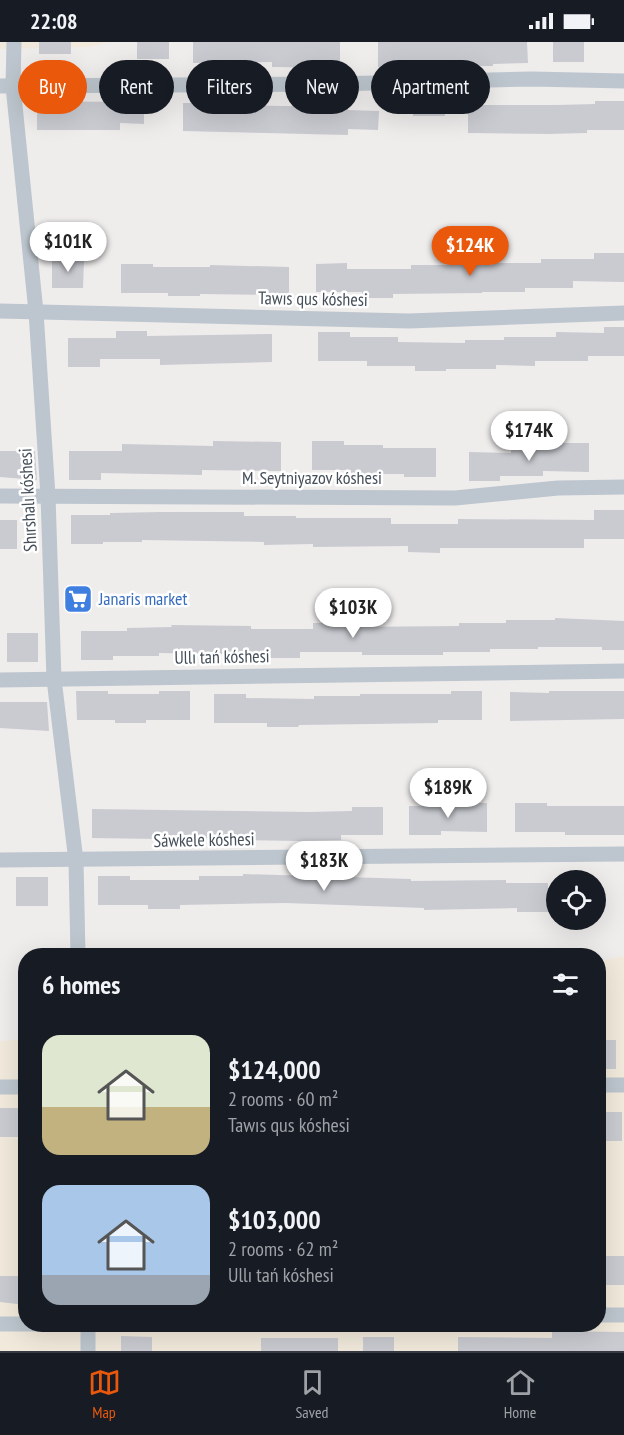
<!DOCTYPE html>
<meta charset="utf-8">
<style>
body{margin:0;font-family:"PT Sans Narrow",sans-serif;background:#20242c;color:#f1f3f6;height:100vh;display:flex;flex-direction:column;font-size:22px;white-space:nowrap}
*{box-sizing:border-box;margin:0}
p{font-size:20px;color:#9ea1a6}
.icon{flex:none;width:33px;height:33px;fill:none;stroke:currentColor;stroke-width:2;stroke-linecap:round;stroke-linejoin:round}
.map{position:relative;flex:1;overflow:hidden}
.sheet{position:absolute;left:18px;top:906px;width:588px;height:384px;display:flex;flex-direction:column;background:#171b24;border-radius:24px;box-shadow:0 6px 24px #0002}
.sheet>*{flex:none}
.banner{position:absolute;left:18px;top:18px;width:588px;height:54px;display:flex;gap:12px}
.buttons{position:absolute;left:546px;top:828px;display:grid;gap:12px}
.buttons a{display:grid;place-items:center;width:60px;height:60px;border-radius:50%;background:#171b24;box-shadow:0 6px 24px #0002;font-size:30px}
.price{position:absolute;translate:-50% -51px;padding:0 14px;border-radius:21px;background:#fff;color:#222;font-size:20px;line-height:39px;filter:drop-shadow(0 2px 3px #0008)}
.price::after{content:'';position:absolute;left:50%;top:36px;width:18px;height:14px;margin-left:-9px;background:inherit;clip-path:polygon(0 0,100% 0,50% 100%)}
.price.current{background:#ea580c;color:#fff}
ul{padding:0;list-style:none}
li{display:flex;align-items:center;gap:18px;height:150px;padding:0 24px}
li span{display:grid;place-items:center;flex:none;width:168px;height:120px;border-radius:18px;color:#555}
li>.icon{margin-inline-start:auto}
span .icon{width:72px;height:72px;fill:#fffc;stroke-width:1}
li b{font-size:26px}
h2{display:flex;justify-content:space-between;align-items:center;height:72px;padding:0 24px;font-size:26px}
.pill{padding:0 21px;border-radius:27px;background:#171b24;box-shadow:0 6px 24px #0002;font-size:21px;line-height:54px}
.pill.current{background:#ea580c;color:#fff}
.status{display:flex;justify-content:space-between;align-items:center;height:42px;padding:0 30px;background:#171b24;direction:ltr}
.status svg{height:16px;fill:currentColor}
.tabs{display:flex;justify-content:space-around;align-items:center;height:84px;border-top:2px solid #363941;background:#171b24;font-size:16px;color:#9ea1a6}
.tabs a{display:grid;justify-items:center;gap:3px}
.tabs .current{color:#ea580c}
.map>svg:first-child{display:block}
</style>
<div class="status"><b>22:08</b><svg viewBox="0 0 49 12"><path d="M0 12V9h3v3zM5 12V6h3v6zM10 12V3h3v9zM15 12V0h3v12zM26 1h20v11H26zM47 4h2v5h-2z"/></svg></div>
<div class="map">
<svg width="624" height="1309" viewBox="0 0 624 1309">
<rect width="100%" height="100%" fill="#efecec"/>
<g fill="#f1eadc">
<path d="M0 0H108L91 5 0 7Z"/>
<path d="M624 914V1309H0V999L25 997 26 1282H598L599 919Z"/>
</g>
<g fill="#c9cbd1">
<rect x="39" y="0" width="32" height="12"/>
<rect x="137" y="0" width="32" height="17"/>
<path d="M193 0H340V26L272 25V20L193 21Z"/>
<path d="M378 0H527L528 21 493 22V24H454V26L378 25Z"/>
<rect x="553" y="0" width="31" height="20"/>
<path d="M37 59 120 60V62L144 63V82L120 81V88H37Z"/>
<path d="M414 59 445 60V74H413Z"/>
<path d="M595 59H624V88H587V91L547 92 468 91V63H556L595 62Z"/>
<path d="M183 61H214V63L348 65V68L379 69 378 88 348 87V93L183 89Z"/>
<path d="M594 211H624V240L573 239V246H525V250H482V251L393 252V256H362V250H316V222L347 221V227H411V223H493V221H541V217H594Z"/>
<path d="M52 217H84L83 246H52Z"/>
<path d="M121 222H153V225H210V223L289 225V253L200 252V254H168V251H121Z"/>
<path d="M604 285H624V314H588V319H535V324L496 323V327H446V329H415V324H367V319H318V290H350V295H398V300L465 301V298H504V295H556V290L604 291Z"/>
<path d="M116 289H147V294L272 292V320L160 323V317H100V325H68V296H116Z"/>
<path d="M213 399 281 400V429L202 428V433L101 431V438H69V409H122V402L213 404Z"/>
<path d="M312 399H344V403H383V406H436V435H404V432H351V428H312Z"/>
<path d="M558 401H589V430L543 429V434H500V439H469V410L511 411V405H558Z"/>
<path d="M0 409H35L37 438 0 435Z"/>
<path d="M594 468H624V497H584V506H440V511L408 510V504L313 505V502L264 503V500L142 498V500H103V502H71V473H110V471L161 470H244V474H296V476H391V482H458V477L594 478Z"/>
<rect x="0" y="478" width="17" height="29"/>
<path d="M555 576 624 579V608H602V605H538V607H490V610H443V613H362V610H300V616H269V613L159 611V614H113V618H81V589H127V586L172 585 171 583 251 584V587H313V581H345V585L459 584V581H506V578H555Z"/>
<rect x="7" y="591" width="31" height="29"/>
<path d="M76 649H108V652H159V649H190V678H146V681H115V678H77Z"/>
<path d="M451 649H482V678H438V681L299 683 298 685H267V681H214V652H246V656L314 657V654H360V652H451Z"/>
<path d="M549 649H624V677L510 679V650L549 651Z"/>
<path d="M0 660H47L49 689 0 686Z"/>
<path d="M456 761H487V790L441 789V793H409V764H456Z"/>
<path d="M515 761H547V764H624V793H565V790H515Z"/>
<path d="M352 765H383V793H341V798L299 799 92 796V767L309 770 352 769Z"/>
<path d="M243 832 411 837V839L506 838V841H548V870H517V866L424 868V866L286 861 180 863V867H148V863H98V834H130V838H199V834H243Z"/>
<rect x="16" y="835" width="32" height="29"/>
<rect x="598" y="998" width="18" height="29"/>
<rect x="0" y="1066" width="26" height="29"/>
<rect x="598" y="1070" width="24" height="29"/>
<rect x="598" y="1214" width="26" height="29"/>
<path d="M0 1234H26V1263L0 1260Z"/>
<path d="M552 1289 624 1290V1309H458V1295L552 1296Z"/>
<path d="M121 1294 152 1295V1309H121Z"/>
<rect x="363" y="1295" width="31" height="14"/>
<rect x="261" y="1296" width="77" height="13"/>
</g>
<g fill="none" stroke-linecap="round" stroke-linejoin="round">
<g stroke="#bdc6ce" stroke-width="15">
<path d="M14 0 13 44 36 270 48 454 54 637 76 819 78 914"/>
<path d="M0 44 335 42 532 37 624 39"/>
<path d="M0 269 409 279 624 271"/>
<path d="M0 454 455 456 558 446 624 445"/>
<path d="M0 638 624 629"/>
<path d="M0 818 624 812"/>
<path d="M598 1043H624"/>
<path d="M0 1045H26"/>
<path d="M598 1273H624"/>
<path d="M0 1282H117"/>
<path d="M88 1309V1282"/>
</g>
</g>
<defs>
<g id="supermarket-square" transform="scale(1.5)"><rect x="-9" y="-9" width="18" height="18" rx="4" fill="#3f7fe0" stroke="#fff"/><path d="M-6-5.5h2.5l.6 2H6L4.5 2H-2.5L-4.4-4H-6ZM-1.5 3.2a1.3 1.3 0 1 0 .1 0ZM3 3.2a1.3 1.3 0 1 0 .1 0Z" fill="#fff"/></g>
</defs>
<g fill-rule="evenodd">
<use href="#supermarket-square" x="78" y="557"/>
</g>
<g text-anchor="middle" stroke-width="5" stroke-linejoin="round" paint-order="stroke">
<g font-size="18" fill="#454f59" stroke="#fff">
<text transform="translate(313 257) rotate(1)" y="6">Tawıs qus kóshesi</text>
<text x="312" y="442">M. Seytniyazov kóshesi</text>
<text transform="translate(28 458) rotate(-93)" y="6">Shırshalı kóshesi</text>
<text transform="translate(222 615) rotate(-1)" y="6">Ullı tań kóshesi</text>
<text transform="translate(204 798) rotate(-1)" y="6">Sáwkele kóshesi</text>
</g>
<g font-size="18" fill="#366cbe" stroke="#fff" text-anchor="start">
<text x="99" y="563">Janaris market</text>
</g>
</g>
</svg>
<div class="buttons">
<a><svg class="icon" aria-label="locate" viewBox="0 0 24 24"><circle cx="12" cy="12" r="6"/><path d="M12 2v4M12 18v4M2 12h4M18 12h4"/></svg></a>
</div>
<b class="price" style="left:68px;top:231px">$101K</b>
<b class="price current" style="left:470px;top:235px">$124K</b>
<b class="price" style="left:529px;top:420px">$174K</b>
<b class="price" style="left:353px;top:597px">$103K</b>
<b class="price" style="left:448px;top:777px">$189K</b>
<b class="price" style="left:324px;top:850px">$183K</b>
<div class="banner">
<a class="pill current">Buy</a>
<a class="pill">Rent</a>
<a class="pill">Filters</a>
<a class="pill">New</a>
<a class="pill">Apartment</a>
</div>
<section class="sheet">
<h2>6 homes<svg class="icon" aria-label="filters" viewBox="0 0 24 24"><path d="M4 7h16M4 17h16"/><circle cx="9" cy="7" r="2"/><circle cx="15" cy="17" r="2"/></svg></h2>
<ul>
<li><span style="background:linear-gradient(#dfe7d0 60%,#c2b280 0)"><svg class="icon" aria-label="home" viewBox="0 0 24 24"><path d="M3 11l9-7 9 7M6 9v11h12V9"/></svg></span><div><b>$124,000</b><p>2 rooms · 60 m²</p><p>Tawıs qus kóshesi</p></div></li>
<li><span style="background:linear-gradient(#a9c7e8 75%,#9aa5b1 0)"><svg class="icon" aria-label="home" viewBox="0 0 24 24"><path d="M3 11l9-7 9 7M6 9v11h12V9"/></svg></span><div><b>$103,000</b><p>2 rooms · 62 m²</p><p>Ullı tań kóshesi</p></div></li>
</ul>
</section>
</div>
<nav class="tabs">
<a class="current"><svg class="icon" aria-label="map" viewBox="0 0 24 24"><path d="M3 6l6-2 6 2 6-2v14l-6 2-6-2-6 2zM9 4v14M15 6v14"/></svg>Map</a>
<a><svg class="icon" aria-label="saved" viewBox="0 0 24 24"><path d="M7 4h10v16l-5-4-5 4z"/></svg>Saved</a>
<a><svg class="icon" aria-label="home" viewBox="0 0 24 24"><path d="M3 11l9-7 9 7M6 9v11h12V9"/></svg>Home</a>
</nav>
